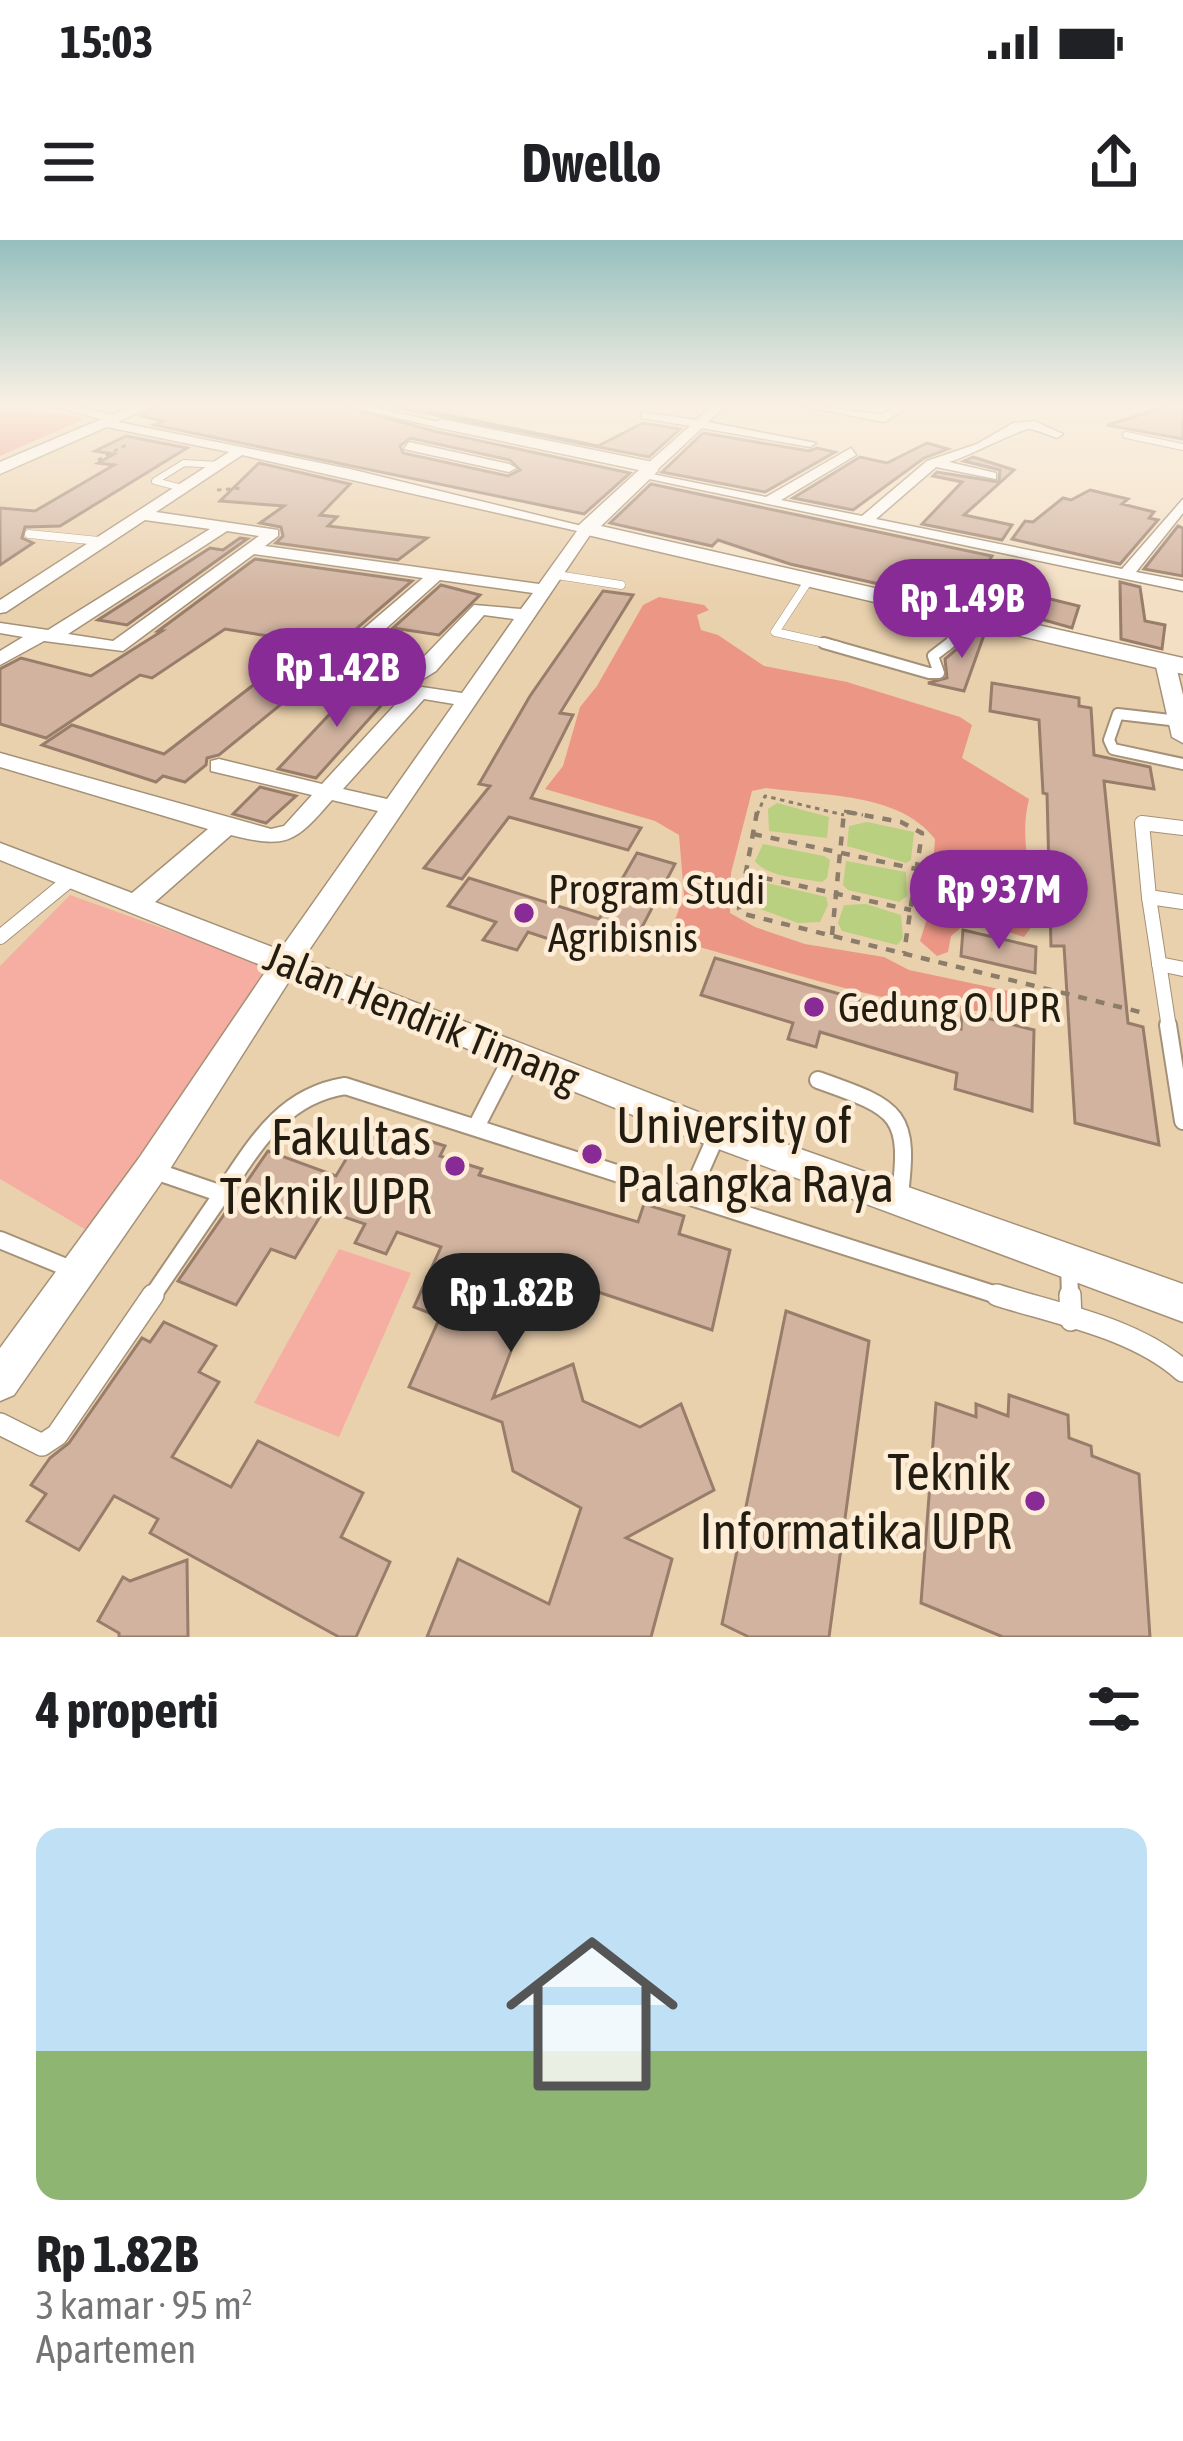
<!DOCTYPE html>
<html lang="id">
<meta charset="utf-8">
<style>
body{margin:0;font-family:"Asap Condensed",sans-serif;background:#f2f2f2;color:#202124;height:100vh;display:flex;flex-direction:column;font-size:45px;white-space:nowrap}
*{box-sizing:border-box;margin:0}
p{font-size:39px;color:#757577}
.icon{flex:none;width:66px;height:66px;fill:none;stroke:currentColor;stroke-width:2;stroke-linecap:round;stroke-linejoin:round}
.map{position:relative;height:1397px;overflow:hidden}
.side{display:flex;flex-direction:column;background:#fff;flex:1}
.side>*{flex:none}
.price{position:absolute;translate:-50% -102px;padding:0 27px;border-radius:42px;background:#892b96;color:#fff;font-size:39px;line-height:78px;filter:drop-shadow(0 3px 6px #0008)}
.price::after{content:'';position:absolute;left:50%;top:72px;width:36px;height:27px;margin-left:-18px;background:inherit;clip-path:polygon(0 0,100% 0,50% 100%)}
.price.selected{background:#222;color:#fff}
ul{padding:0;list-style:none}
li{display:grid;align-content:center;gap:24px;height:636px;padding:0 36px}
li+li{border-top:3px solid #e0e0e0}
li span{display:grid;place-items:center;height:372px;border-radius:24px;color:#555}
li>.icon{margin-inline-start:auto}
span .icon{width:216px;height:216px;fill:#fffc;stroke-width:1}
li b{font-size:51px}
h2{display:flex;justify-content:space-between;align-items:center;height:144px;padding:0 36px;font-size:51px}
.status{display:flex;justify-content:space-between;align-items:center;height:84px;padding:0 60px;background:#fff;direction:ltr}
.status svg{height:33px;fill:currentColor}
header{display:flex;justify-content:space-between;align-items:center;height:156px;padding:0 36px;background:#fff;font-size:54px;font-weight:700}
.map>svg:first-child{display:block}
</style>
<div class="status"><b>15:03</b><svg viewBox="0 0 49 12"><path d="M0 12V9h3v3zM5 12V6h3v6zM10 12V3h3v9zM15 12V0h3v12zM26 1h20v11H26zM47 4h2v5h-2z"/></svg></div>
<header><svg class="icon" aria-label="menu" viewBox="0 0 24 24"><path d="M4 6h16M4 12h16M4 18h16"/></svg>Dwello<svg class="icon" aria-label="share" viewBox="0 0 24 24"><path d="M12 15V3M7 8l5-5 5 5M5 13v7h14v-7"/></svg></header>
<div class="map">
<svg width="1183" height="1397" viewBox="0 0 1183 1397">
<rect width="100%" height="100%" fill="#f3dfc3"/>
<path fill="#ead1ae" d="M86 178 1183 431V1397H0V213Z"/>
<g fill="#f5aea1">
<path d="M70 655 279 730 88 991 0 939V726Z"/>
<path d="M339 1009 411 1033 339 1197 254 1163Z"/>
</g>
<g fill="#ec9686">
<path d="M0 165 86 178 0 216Z"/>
<path d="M659 357 704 365 709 370 697 375 701 390 718 395 764 426 847 442 960 477 972 485 962 518 1029 559C1019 598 1031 638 1039 676L1024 697 990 686 964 685 951 696 948 712 937 716 920 701 930 669 935 599C899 552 821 556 766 548L752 551 731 633 730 673 755 687 805 704 884 717 909 730 1032 756 1052 767C943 789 792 731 684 703L671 691 684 655 679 595 655 581 545 549 563 526 580 467 597 446 643 365Z"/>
</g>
<g fill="#b8d07f">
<path d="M777 563 829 577 827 598 769 591 768 569Z"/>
<path d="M867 582 914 592 911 620 906 623 847 606 849 586Z"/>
<path d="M763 604 824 616 830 620 827 638 822 642C801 638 767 637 755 621Z"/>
<path d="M846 621 906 632 907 656 899 662 848 650 843 645Z"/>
<path d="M763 642 826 657 828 665 820 682 798 683 752 666 754 645Z"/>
<path d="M866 664 901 675 903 698 897 705 842 691 838 683 844 665Z"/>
</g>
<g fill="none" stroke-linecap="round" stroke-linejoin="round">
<path stroke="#b8d07f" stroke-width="3" d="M33 220 158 165"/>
</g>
<g fill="#d1b3a0" stroke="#997d6b" stroke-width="3" fill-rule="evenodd">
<path d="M160 165H339L434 191 630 233 584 274 154 185 163 181 142 176ZM410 198 510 220 520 230 508 236 403 213 400 206Z"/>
<path d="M384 165H431L430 171 598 206 643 183 680 189 649 217Z"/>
<path d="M1172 165H1183V199L1107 185Z"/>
<path d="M703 193 809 211 817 208 835 212 765 252 662 232Z"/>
<path d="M126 196 187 208 60 286 25 287 22 298 33 303 0 325V268L35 271 114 225 98 223 114 214 95 211Z"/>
<path d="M927 203 948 209 924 218 853 270 793 258 860 217 887 223Z"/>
<path d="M973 217 1014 230 964 275 1012 285 1002 300 922 284 962 242 933 236 937 232 999 242 1000 230 964 221Z"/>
<path d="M259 223 350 244 320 275 337 277 328 286 427 298 398 320 276 303 283 296 281 287 260 283 284 266 220 261Z"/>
<path d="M651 244 992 316 971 348 1005 356 999 372 883 340 879 344 790 324 718 300 712 306 610 283Z"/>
<path d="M1090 250 1128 259 1122 264 1154 272 1149 278 1158 280 1120 324 1012 299 1025 281 1033 282 1063 258 1071 260Z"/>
<path d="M1178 286 1183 288V336L1144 329Z"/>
<path d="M240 298 247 299 127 385 98 380 210 308 223 310Z"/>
<path d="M255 319 412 341 348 396 329 393 317 404 225 389 152 438 140 435 46 498 0 484V429L21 418 91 436 162 391H158Z"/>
<path d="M1120 342 1140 347 1145 381 1165 385 1162 409 1121 399Z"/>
<path d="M441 345 480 355 439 395 393 388Z"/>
<path d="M603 351 633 355 560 473 573 475 531 558 641 588 628 610 509 577 462 639 424 628 490 546 479 544 530 456Z"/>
<path d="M1046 358 1079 366 1072 388 1037 378Z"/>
<path d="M966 388 985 392 964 451 928 443 947 438 945 419 958 408Z"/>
<path d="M278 426 318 434 219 515 207 518 206 525 185 542 163 536 156 542 42 505 72 485 164 514Z"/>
<path d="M360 442 396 449 316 538 278 529Z"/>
<path d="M992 443 1079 458V466L1091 468 1094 515 1150 527 1154 549 1104 541 1128 783 1143 787 1159 905 1075 883 1064 706H1051L1047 554 1043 553 1039 480 990 471Z"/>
<path d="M260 547 296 556 266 583 233 574Z"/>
<path d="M637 613 675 624 641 689 656 693 646 712 591 695 582 710 528 692 517 710 483 700 496 682 448 666 469 638 599 679Z"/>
<path d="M963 690 1036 707 1035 733 961 716Z"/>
<path d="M715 718 961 789 962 772 1034 790 1032 871 955 849 957 833 820 792 816 807 788 799 793 783 701 755Z"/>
<path d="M361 894 407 908 414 896 445 906 440 916 482 929 479 935 638 982 644 964 684 976 679 994 730 1010 712 1090 541 1033 493 1158 573 1124 583 1161 640 1187 681 1164 714 1250 626 1298 672 1319 651 1397H427L458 1319 549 1364 581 1268 513 1231 502 1182 409 1147 440 1077 414 1067 441 1007 397 992 386 1014 355 1003 365 984 324 970 295 1018 271 1009 236 1065 178 1041 268 911 336 936Z"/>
<path d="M786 1071 869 1101 829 1397H749L722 1384Z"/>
<path d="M164 1082 216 1106 199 1132 219 1142 172 1217 231 1247 258 1201 363 1253 341 1297 390 1322 356 1397H339L150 1293 158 1279 114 1256 79 1310 27 1281 46 1254 31 1245 50 1218 69 1203 142 1098 150 1102Z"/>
<path d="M1009 1155 1068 1175 1069 1198 1091 1206 1092 1216 1139 1234 1150 1397H1003L921 1363 936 1163 976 1177V1164L1008 1176Z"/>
<path d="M187 1320 188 1397H119V1393L98 1381 123 1337 130 1341Z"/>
</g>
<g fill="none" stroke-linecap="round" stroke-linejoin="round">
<g stroke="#a49177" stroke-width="8">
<g id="lane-far5">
<path d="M1126 195 1183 207"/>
<path d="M182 248 155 241 184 223 218 225"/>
</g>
</g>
<g stroke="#a49177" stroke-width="9">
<g id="lane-far4">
<path d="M29 294 99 301"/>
<path d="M557 335 621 345"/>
<path d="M809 340 775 392 838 406"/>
<path d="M948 406 963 375"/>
</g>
</g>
<g stroke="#a49177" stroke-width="14">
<g id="lane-far3">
<path d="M824 403 929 433H939L933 416 950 403"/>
<path d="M1179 481 1118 474 1109 500 1113 509 1183 524"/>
</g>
</g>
<g stroke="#a49177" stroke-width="16">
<g id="lane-far2">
<path d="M1183 588 1142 583 1149 657 1183 662"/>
<path d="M1149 657 1169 788"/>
<path d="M0 697 72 638"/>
<path d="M1159 724 1183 729"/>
</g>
</g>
<g stroke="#a49177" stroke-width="20">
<g id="lane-far1">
<path d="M1168 785 1183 881"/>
<path d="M818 840C900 869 911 873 899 962"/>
<path d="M476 887 514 813"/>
<path d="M152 930 222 954C255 905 282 856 345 846L1006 1058"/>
<path d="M691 953 717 894"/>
<path d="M0 1000 73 1030"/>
<path d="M1069 1022 1070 1058"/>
<path d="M151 1058 222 954"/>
</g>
</g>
<g stroke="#a49177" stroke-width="24">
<g id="lane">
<path d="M997 1055C1057 1074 1135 1088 1183 1131"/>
<path d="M1070 1055 1071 1080"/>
<path d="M0 1184 42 1205 57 1195 153 1055"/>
</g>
</g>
<g stroke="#a49177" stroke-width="3">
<g id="street">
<path d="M50 165H70L119 176 118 182 350 229 594 289 303 719 724 882 1183 1044V1082L705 904 291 738 163 940 14 1155 0 1161V1108L139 918 268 728 0 620V603L132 653 208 589 0 527V513L271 589 284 586 312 555 211 531V521L219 519 322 544 406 453 422 447 462 453 514 379 484 375 436 431 423 439 350 425 341 419 347 403 423 338 254 314 123 411 44 401 0 425V411L23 397 0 393V383L48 390 210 289 145 280 6 372 0 373V360L229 212 102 186 104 180ZM242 215 577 291 539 344 265 306 278 296V290L156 272ZM227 291 259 296 113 401 68 394ZM440 340 533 353 521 369 474 365 413 428 360 416 363 409ZM424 459 454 464 387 559 343 549ZM332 560 378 571 280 710 155 662 231 595C287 609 295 603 332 560Z"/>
<path d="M343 165H365L447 184 441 188Z"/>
<path d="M713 165H726L708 182 816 203 810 207 702 188 657 230H647V224L690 186 642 178V172L696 180Z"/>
<path d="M797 165 882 174 897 165H911L884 182Z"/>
<path d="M1034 181 1063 194 1057 198C1048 195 1038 190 1029 189 1023 188 964 218 949 222L996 233V239L936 227 876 279 1122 329 1183 259V273L1136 332 1183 341V351L635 236 642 232 766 257 851 208 856 215 781 260 862 276 927 221 977 204 1013 183Z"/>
<path d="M409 202 509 224 516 228 509 232 404 209Z"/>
<path d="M1165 416 1175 422 1183 455V503L1172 497 1155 422Z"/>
</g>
</g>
<g stroke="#a49177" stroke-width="3">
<g id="secondary">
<path d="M135 165H156L0 234V222Z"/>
<path d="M441 179 658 223V231L601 286 1183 418V434L579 293V285L639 230 435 187 433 184Z"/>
</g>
</g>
<g stroke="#8b7d6a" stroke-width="3" stroke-dasharray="4.5 4.5" stroke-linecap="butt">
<path d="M98 220 128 204"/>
<path d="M217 250 242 248"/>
<path d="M844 571 863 575"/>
<path d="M757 575 765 556 844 575"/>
</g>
<g stroke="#8b7d6a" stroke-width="4.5" stroke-dasharray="9 9" stroke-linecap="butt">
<path d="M757 572 739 669 744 674 1144 773"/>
<path d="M847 572 901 582 922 593 904 713"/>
<path d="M753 594 916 629"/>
<path d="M746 634 911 670"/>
<path d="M832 695 844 572"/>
</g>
<use href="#lane-far5" stroke="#fff" stroke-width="6"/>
<use href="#lane-far4" stroke="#fff" stroke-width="8"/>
<use href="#lane-far3" stroke="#fff" stroke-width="10"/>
<use href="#lane-far2" stroke="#fff" stroke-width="14"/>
<use href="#lane-far1" stroke="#fff" stroke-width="16"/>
<use href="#lane" stroke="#fff" stroke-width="21"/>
<use href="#street" fill="#fff" fill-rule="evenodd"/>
<use href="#secondary" fill="#fff" fill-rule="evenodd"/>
</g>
<linearGradient id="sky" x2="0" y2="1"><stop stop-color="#95bfbe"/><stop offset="0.46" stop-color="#faf1e4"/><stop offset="1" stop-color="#faf1e4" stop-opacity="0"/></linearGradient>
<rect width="1183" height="360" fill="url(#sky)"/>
<g fill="#892b96" stroke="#fdedd6" stroke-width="4.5">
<circle cx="524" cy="673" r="12"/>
<circle cx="814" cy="767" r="12"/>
<circle cx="592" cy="914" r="12"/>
<circle cx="455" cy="926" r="12"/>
<circle cx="1035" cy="1261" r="12"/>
</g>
<g text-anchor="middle" stroke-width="9" stroke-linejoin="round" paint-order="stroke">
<g font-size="42" fill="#231c11" stroke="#fdedd6" text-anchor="start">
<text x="548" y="664">Program Studi<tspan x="548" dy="48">Agribisnis</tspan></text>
<text x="838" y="782">Gedung O UPR</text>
</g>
<g font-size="42" fill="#231c11" stroke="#fdedd6">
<text transform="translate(422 777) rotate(22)" y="15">Jalan Hendrik Timang</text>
</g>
<g font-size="51" fill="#231c11" stroke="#fdedd6" text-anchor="end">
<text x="616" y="903" text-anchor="start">University of<tspan x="616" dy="59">Palangka Raya</tspan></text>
<text x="431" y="915">Fakultas<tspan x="431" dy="59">Teknik UPR</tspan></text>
<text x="1011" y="1250">Teknik<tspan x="1011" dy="59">Informatika UPR</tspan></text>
</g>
</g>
</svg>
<b class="price" style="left:962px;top:421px">Rp 1.49B</b>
<b class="price" style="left:337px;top:490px">Rp 1.42B</b>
<b class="price" style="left:999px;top:712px">Rp 937M</b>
<b class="price selected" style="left:511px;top:1115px">Rp 1.82B</b>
</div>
<section class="side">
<h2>4 properti<svg class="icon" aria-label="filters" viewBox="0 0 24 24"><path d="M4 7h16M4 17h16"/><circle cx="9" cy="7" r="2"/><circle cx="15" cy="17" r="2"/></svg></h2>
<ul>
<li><span style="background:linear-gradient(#bfe0f5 60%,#8fb573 0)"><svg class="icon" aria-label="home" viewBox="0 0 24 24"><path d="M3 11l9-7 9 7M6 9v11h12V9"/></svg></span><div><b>Rp 1.82B</b><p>3 kamar · 95 m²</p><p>Apartemen</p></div></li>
</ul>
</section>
